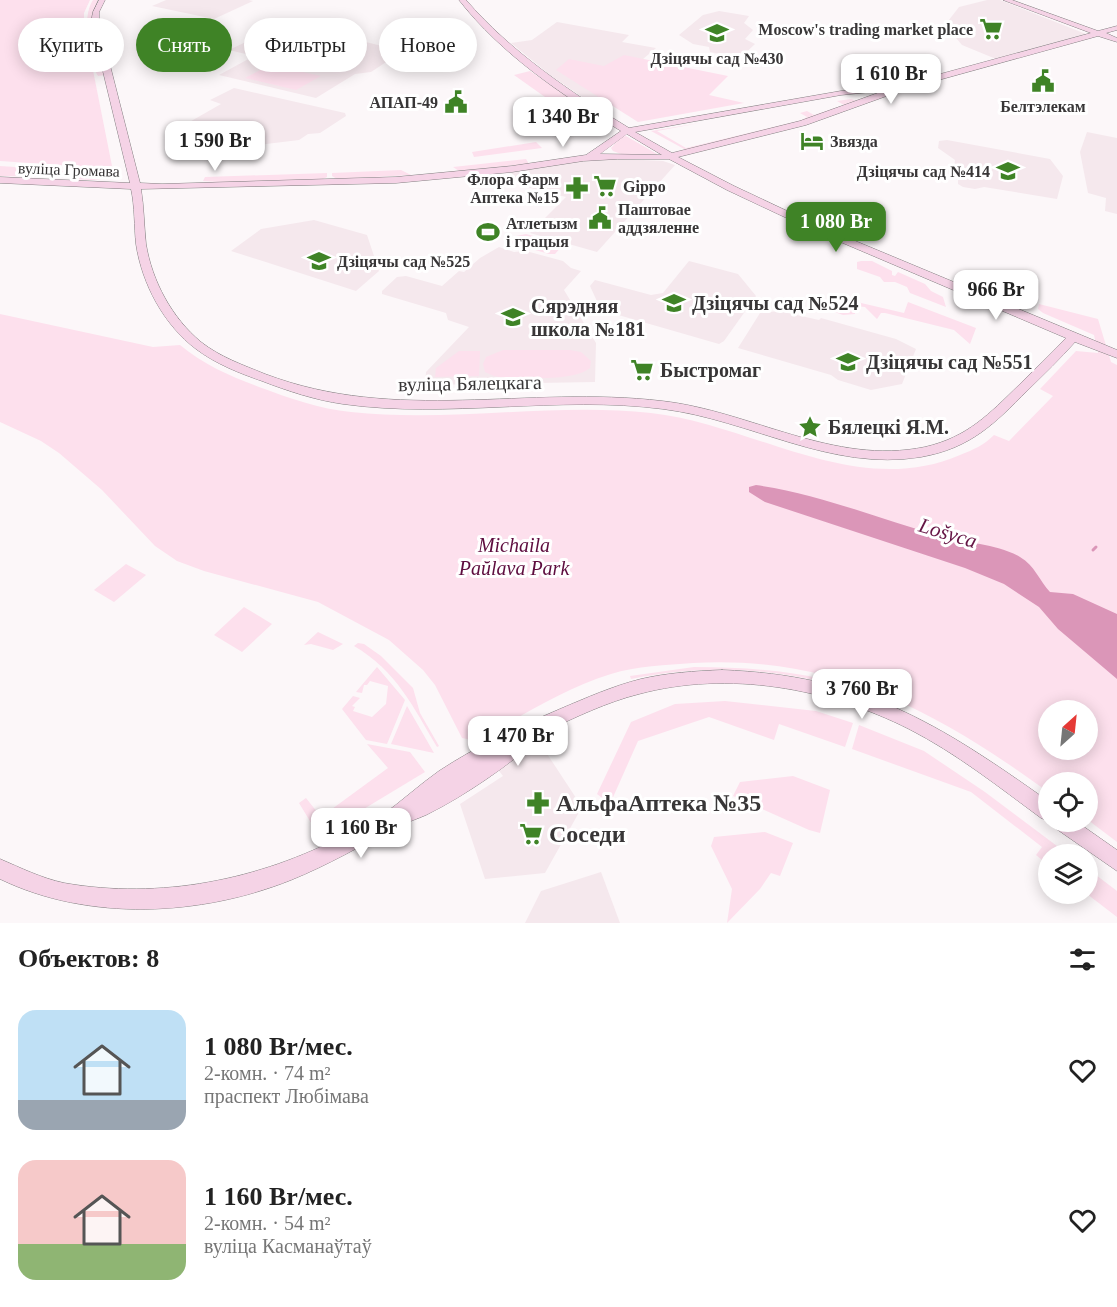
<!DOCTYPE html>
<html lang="ru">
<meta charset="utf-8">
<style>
body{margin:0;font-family:"Times New Roman",serif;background:#f6f6f6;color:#222;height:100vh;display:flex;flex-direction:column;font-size:22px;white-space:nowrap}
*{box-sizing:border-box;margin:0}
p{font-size:20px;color:#767676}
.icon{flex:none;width:33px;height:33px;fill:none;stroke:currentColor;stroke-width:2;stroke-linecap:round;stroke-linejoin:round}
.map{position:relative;height:923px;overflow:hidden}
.drawer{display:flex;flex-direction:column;background:#fff;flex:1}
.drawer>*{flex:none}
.hud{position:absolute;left:18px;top:18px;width:600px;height:54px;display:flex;gap:12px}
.needle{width:39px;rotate:27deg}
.buttons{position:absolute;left:1038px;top:700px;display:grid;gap:12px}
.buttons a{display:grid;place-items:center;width:60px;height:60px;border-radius:50%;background:#fff;box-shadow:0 3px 15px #0003;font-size:30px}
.price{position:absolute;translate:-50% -51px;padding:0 14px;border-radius:12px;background:#fff;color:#222;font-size:20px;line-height:39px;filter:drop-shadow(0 2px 3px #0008)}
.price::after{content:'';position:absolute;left:50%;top:36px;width:18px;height:14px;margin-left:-9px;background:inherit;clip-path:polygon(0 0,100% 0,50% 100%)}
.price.current{background:#3f8326;color:#fff}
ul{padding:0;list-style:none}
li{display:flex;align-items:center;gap:18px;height:150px;padding:0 18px}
li span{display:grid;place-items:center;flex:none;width:168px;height:120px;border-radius:18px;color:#555}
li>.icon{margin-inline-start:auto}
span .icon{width:72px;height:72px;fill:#fffc;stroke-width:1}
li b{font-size:26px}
h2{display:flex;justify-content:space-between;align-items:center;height:72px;padding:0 18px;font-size:26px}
.chip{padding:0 21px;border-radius:27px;background:#fff;box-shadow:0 3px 15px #0003;font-size:21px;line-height:54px}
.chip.current{background:#3f8326;color:#fff}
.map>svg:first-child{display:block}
</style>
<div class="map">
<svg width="1117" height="923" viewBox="0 0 1117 923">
<rect width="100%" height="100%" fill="#fcf7f9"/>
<g fill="#f5e8ed">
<path d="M166 0H249L253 1 214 19 152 6Z"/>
<path d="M987 0H1000L1086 34 996 59 962 45 945 25 959 7Z"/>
<path d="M719 11 749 16 744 23 753 30 745 39 755 44 740 58 710 52 709 47 693 44 679 35 703 15Z"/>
<path d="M293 19 337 27 328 33 403 51 371 72 355 74 316 98 219 75 254 56 229 50Z"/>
<path d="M557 22 629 35 622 42 656 48 591 103 550 75 511 43 532 40Z"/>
<path d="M234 88 345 113 346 116 320 133 308 134 299 140 224 149 182 139 186 124 221 104 210 100Z"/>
<path d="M1087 132 1117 138V214L1105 211 1106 198 1088 193 1080 152Z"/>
<path d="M947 140 1050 159 1063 176 1057 199 984 187 975 189 963 187 958 184V174L954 168 955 160 938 148 939 141Z"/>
<path d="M602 158 663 161 675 165 597 252 530 233 566 197 519 185 511 172Z"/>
<path d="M314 220 367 235 379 271 356 291 231 251 261 229Z"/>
<path d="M499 247 514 252 526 251 563 261 571 268 581 271 564 290 596 343 595 382 425 385 426 372 469 327 448 320 446 313 382 294V291L397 277 406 276 442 286 459 271 464 272 480 258Z"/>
<path d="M689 261 738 274 756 296 724 341 719 344 601 310 590 286 595 280 651 295 663 293Z"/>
<path d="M779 311 819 320 821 318 896 339 916 349 902 384 871 390 838 380 831 375 738 348 760 313Z"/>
<path d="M538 740 582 807 545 873 485 879 460 804 503 776 496 767 527 753Z"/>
<path d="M601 872 620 923H525L541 891Z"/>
</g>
<g fill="#fde0ed" fill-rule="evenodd">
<path d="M0 0H90L84 13V25L112 166 105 168 0 161Z"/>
<path d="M93 0H98L92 20 105 75 98 76C89 60 81 17 93 0Z"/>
<path d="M624 55 728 76 709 95 744 103 638 122 556 70 569 59 604 66Z"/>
<path d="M270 65 321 76 296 90 245 78Z"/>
<path d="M530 71 613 128 593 131 514 75Z"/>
<path d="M851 99 857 101 809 119 686 150 651 131 700 123 657 131 686 148 802 120 807 117 800 113 807 111 814 115 844 105 837 101Z"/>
<path d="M549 105 574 123 569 127 530 118Z"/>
<path d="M626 136 657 154 658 155 621 154 613 151 611 148 621 137Z"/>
<path d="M536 142 542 148 474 157 472 152Z"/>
<path d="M526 159 529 164 459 171 453 167Z"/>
<path d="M0 166 46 169 53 177 0 176Z"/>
<path d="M401 170 411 175 337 179 332 176V173Z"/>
<path d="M52 171 112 173C101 186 70 177 55 176Z"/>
<path d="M327 173V177L321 180 234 183 203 181 205 177Z"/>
<path d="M526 234 560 243 562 246 555 254H549L511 243 516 236Z"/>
<path d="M861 261H872L892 271V275L895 276 898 272 925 284 931 291 943 297 946 307 910 293 907 287 895 282H884L880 277 857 269V262Z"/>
<path d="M831 296 904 313 908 302 976 328 970 344 954 330 885 313H881L877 319 865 307 854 306 855 314 843 315 823 308 820 301 827 300Z"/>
<path d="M1039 304 1098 319 1111 362 1117 365V842L1088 820V783H1048V792C938 712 834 655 693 663 667 665 636 666 611 674 563 689 521 716 477 741L462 738 435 685 423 670 389 640 318 602 204 571 177 561 155 546 102 490 59 453 41 441 0 422V314L153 347 180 345C204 365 230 376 259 387 289 398 320 409 351 412 451 423 552 402 651 413 753 424 856 500 960 455 973 450 984 445 994 435L1009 441 1053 396 1040 389 1076 351 1098 353 1094 335 1043 313 1038 309ZM1048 711H1088V750H1048Z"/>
<path d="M503 350H570L581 352 591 361 590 368C572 382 528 377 505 378L494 376 485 372 483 364 486 357Z"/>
<path d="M459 351H480L479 376 435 377 436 368Z"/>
<path d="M126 564 146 575 114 602 94 590Z"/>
<path d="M244 607 272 624 242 652 214 635Z"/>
<path d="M318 632 343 644 333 650 311 644 304 645Z"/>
<path d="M358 643 364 644 381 656 413 688 420 713 439 746 437 747C413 707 397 671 354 646Z"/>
<path d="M377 667 405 700 387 744 366 740 342 709 353 696 360 698 352 706 355 707 353 711 372 717 386 704 388 686 370 681 367 685H364L362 693 356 692Z"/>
<path d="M694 667C760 667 824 673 884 698L883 700C797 670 721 661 631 679L630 676Z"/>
<path d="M725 701 816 711 853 723 845 747 779 724 774 740 709 717 638 741 610 804 597 794 631 722 675 704Z"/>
<path d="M407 706 434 753 391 744Z"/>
<path d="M859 725 924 751 985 792 1069 855H1048V865L1036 855 1042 847 971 792 852 749Z"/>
<path d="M367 744 410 752 425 772 319 836 299 803 306 798 321 817 388 768Z"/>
<path d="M793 776 830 790 820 833 809 830 733 796 740 782Z"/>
<path d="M765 832 793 843 780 876 771 873 760 889 727 923 732 889 711 846 714 837Z"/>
<path d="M1088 869 1117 891V917L1087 894Z"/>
</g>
<path fill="#db96b8" d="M756 485C820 494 879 519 941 536 967 544 996 543 1020 557 1035 566 1039 580 1050 592L1073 594 1117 614V679L1058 629 1039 607 1004 584 965 568 765 502 749 492V487Z"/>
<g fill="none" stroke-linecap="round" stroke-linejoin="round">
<path stroke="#db96b8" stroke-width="3" d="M1093 550 1096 547"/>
<g stroke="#837f81" stroke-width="1">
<g id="secondary">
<path d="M99 0H105L99 12V22L140 183 162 184 396 177 512 166 586 155 621 131C562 95 501 54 459 0H466C511 52 570 92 629 128L841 91 880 87 884 89 880 91 841 95 635 132 672 153 800 121 900 85 1091 33 1003 0H1012L1098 31 1117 26V30L1106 33 1117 38V42L1098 36 906 89 806 125 678 157 734 186 817 225 1117 350V358L1075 342C1060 359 1044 374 1028 390 994 424 971 448 921 457 830 472 751 420 663 409 557 395 449 419 343 404 315 400 288 391 262 381 239 373 216 364 196 349 164 325 142 284 136 244 134 226 135 207 131 189L0 183V177L130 183 91 22 93 12ZM627 134 662 155 600 154ZM618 159H669L727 190 810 229 1066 338C1051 354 1035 369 1019 385 989 414 968 437 925 447 834 466 751 411 662 401 527 385 397 424 265 374 243 365 220 357 201 342 172 318 152 281 146 244 144 225 144 207 141 189L396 183 512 172 583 161Z"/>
<path d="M722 670C862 675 938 723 1048 801V821L1041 818C999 787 956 753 909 729 828 688 728 670 639 694 607 702 576 717 546 731L543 736C507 766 468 794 426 815 417 819 407 822 397 827 362 845 328 865 291 880 201 916 89 922 0 879V859C21 868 41 878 64 883 160 900 259 880 345 835 357 829 370 823 381 816 401 802 419 785 439 771 477 746 518 727 560 709 586 698 613 686 641 679 667 673 695 671 722 670Z"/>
<path d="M1053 822H1077L1117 850V871L1055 828Z"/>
</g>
</g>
<use href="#secondary" fill="#f5d3e6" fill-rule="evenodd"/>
</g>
<defs>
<g id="supermarket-bare" transform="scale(1.8)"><path d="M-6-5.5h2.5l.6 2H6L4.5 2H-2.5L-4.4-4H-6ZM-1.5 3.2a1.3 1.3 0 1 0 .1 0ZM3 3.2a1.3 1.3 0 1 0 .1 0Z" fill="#3f8326" stroke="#fff" stroke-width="2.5" paint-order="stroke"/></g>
<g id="school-bare" transform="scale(1.8)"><path d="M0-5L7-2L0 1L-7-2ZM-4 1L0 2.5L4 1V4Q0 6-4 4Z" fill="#3f8326" stroke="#fff" stroke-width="2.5" paint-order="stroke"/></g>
<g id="civic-bare" transform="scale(1.8)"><path d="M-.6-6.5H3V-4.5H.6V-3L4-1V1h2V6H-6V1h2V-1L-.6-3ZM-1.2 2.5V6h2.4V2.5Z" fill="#3f8326" stroke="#fff" stroke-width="2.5" paint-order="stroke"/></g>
<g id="hotel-bare" transform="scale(1.8)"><path d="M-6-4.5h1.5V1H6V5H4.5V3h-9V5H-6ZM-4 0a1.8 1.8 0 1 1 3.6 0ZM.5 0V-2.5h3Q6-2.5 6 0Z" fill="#3f8326" stroke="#fff" stroke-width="2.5" paint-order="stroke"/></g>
<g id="pharmacy-bare" transform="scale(1.8)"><path d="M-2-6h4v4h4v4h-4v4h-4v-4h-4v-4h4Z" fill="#3f8326" stroke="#fff" stroke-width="2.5" paint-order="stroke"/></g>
<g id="stadium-bare" transform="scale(1.8)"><path d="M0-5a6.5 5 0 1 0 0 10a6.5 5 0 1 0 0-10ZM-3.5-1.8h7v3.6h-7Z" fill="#3f8326" stroke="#fff" stroke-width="2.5" paint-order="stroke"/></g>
<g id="sight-bare" transform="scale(1.8)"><path d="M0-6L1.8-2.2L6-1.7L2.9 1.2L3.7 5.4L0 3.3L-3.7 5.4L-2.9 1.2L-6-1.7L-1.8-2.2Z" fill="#3f8326" stroke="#fff" stroke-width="2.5" paint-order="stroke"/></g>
</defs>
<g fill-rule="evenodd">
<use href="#supermarket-bare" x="991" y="29"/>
<use href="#school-bare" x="717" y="33"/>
<use href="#civic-bare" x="1043" y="81"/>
<use href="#civic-bare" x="456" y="102"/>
<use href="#hotel-bare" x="812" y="141"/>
<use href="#school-bare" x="1008" y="171"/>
<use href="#supermarket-bare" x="605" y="186"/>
<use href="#pharmacy-bare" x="577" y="188"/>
<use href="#civic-bare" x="600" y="218"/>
<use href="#stadium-bare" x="488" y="232"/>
<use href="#school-bare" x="319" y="261"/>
<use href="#school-bare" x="674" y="303"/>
<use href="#school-bare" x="513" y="317"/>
<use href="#school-bare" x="848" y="362"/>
<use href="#supermarket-bare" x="642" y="370"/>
<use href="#sight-bare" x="810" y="427"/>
<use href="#pharmacy-bare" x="538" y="803"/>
<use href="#supermarket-bare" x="531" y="834"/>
</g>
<g text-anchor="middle" stroke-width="6" stroke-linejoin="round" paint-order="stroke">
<g font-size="16" font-weight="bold" fill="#383637" stroke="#fff" text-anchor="start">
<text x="973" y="35" text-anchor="end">Moscow's trading market place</text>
<text x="717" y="64" text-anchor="middle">Дзіцячы сад №430</text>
<text x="438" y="108" text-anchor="end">АПАП-49</text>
<text x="1043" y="112" text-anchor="middle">Белтэлекам</text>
<text x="830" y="147">Звязда</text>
<text x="990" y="177" text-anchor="end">Дзіцячы сад №414</text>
<text x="559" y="185" text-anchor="end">Флора Фарм<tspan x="559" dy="18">Аптека №15</tspan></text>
<text x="623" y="192">Gippo</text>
<text x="618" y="215">Паштовае<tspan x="618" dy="18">аддзяленне</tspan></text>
<text x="506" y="229">Атлетызм<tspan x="506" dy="18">і грацыя</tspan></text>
<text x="337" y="267">Дзіцячы сад №525</text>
</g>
<g font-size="16" fill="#383637" stroke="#fff">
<text transform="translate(69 169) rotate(2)" y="6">вуліца Громава</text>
</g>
<g font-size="20" font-weight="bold" fill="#383637" stroke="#fff" text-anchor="start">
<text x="692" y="310">Дзіцячы сад №524</text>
<text x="531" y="313">Сярэдняя<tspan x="531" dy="23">школа №181</tspan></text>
<text x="866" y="369">Дзіцячы сад №551</text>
<text x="660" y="377">Быстромаг</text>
<text x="828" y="434">Бялецкі Я.М.</text>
</g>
<g font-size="20" fill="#383637" stroke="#fff">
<text transform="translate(470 383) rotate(-1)" y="7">вуліца Бялецкага</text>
</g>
<g font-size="20" font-style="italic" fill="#5e0d3f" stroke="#fff">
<text x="514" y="552">Michaila<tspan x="514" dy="23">Paŭlava Park</tspan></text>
</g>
<g font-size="21" font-style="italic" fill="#651545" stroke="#fff">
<text transform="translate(948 533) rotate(17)" y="7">Lošyca</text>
</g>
<g font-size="24" font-weight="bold" fill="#383637" stroke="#fff" text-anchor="start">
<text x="556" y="811">АльфаАптека №35</text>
<text x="549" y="842">Соседи</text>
</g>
</g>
</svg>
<div class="buttons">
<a><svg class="needle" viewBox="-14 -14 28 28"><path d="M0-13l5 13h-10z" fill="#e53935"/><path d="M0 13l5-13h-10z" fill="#767676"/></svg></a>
<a><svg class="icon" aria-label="locate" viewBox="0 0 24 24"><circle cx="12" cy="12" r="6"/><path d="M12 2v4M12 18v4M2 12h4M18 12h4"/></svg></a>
<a><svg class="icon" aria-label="layers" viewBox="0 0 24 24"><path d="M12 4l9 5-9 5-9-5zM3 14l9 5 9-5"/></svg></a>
</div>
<b class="price" style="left:891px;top:105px">1 610 Br</b>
<b class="price" style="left:563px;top:148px">1 340 Br</b>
<b class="price" style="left:215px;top:172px">1 590 Br</b>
<b class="price current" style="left:836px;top:253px">1 080 Br</b>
<b class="price" style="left:996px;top:321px">966 Br</b>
<b class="price" style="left:862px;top:720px">3 760 Br</b>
<b class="price" style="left:518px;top:767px">1 470 Br</b>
<b class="price" style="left:361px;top:859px">1 160 Br</b>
<div class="hud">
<a class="chip">Купить</a>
<a class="chip current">Снять</a>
<a class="chip">Фильтры</a>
<a class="chip">Новое</a>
</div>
</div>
<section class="drawer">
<h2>Объектов: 8<svg class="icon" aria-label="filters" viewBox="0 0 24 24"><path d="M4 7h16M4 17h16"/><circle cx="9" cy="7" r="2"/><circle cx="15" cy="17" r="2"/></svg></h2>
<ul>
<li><span style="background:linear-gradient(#bfe0f5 75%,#9aa5b1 0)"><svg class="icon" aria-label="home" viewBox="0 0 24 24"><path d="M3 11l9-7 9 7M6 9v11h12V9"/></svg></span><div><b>1 080 Br/мес.</b><p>2-комн. · 74 m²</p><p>праспект Любімава</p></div><svg class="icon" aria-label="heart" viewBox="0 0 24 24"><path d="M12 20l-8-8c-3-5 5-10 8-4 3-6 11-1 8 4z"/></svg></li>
<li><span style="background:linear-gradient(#f6c9c9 70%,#8fb573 0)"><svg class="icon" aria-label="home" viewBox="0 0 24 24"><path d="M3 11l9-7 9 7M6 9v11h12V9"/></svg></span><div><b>1 160 Br/мес.</b><p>2-комн. · 54 m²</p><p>вуліца Касманаўтаў</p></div><svg class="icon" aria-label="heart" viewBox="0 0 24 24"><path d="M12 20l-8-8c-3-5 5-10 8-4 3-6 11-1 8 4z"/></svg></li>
</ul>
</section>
